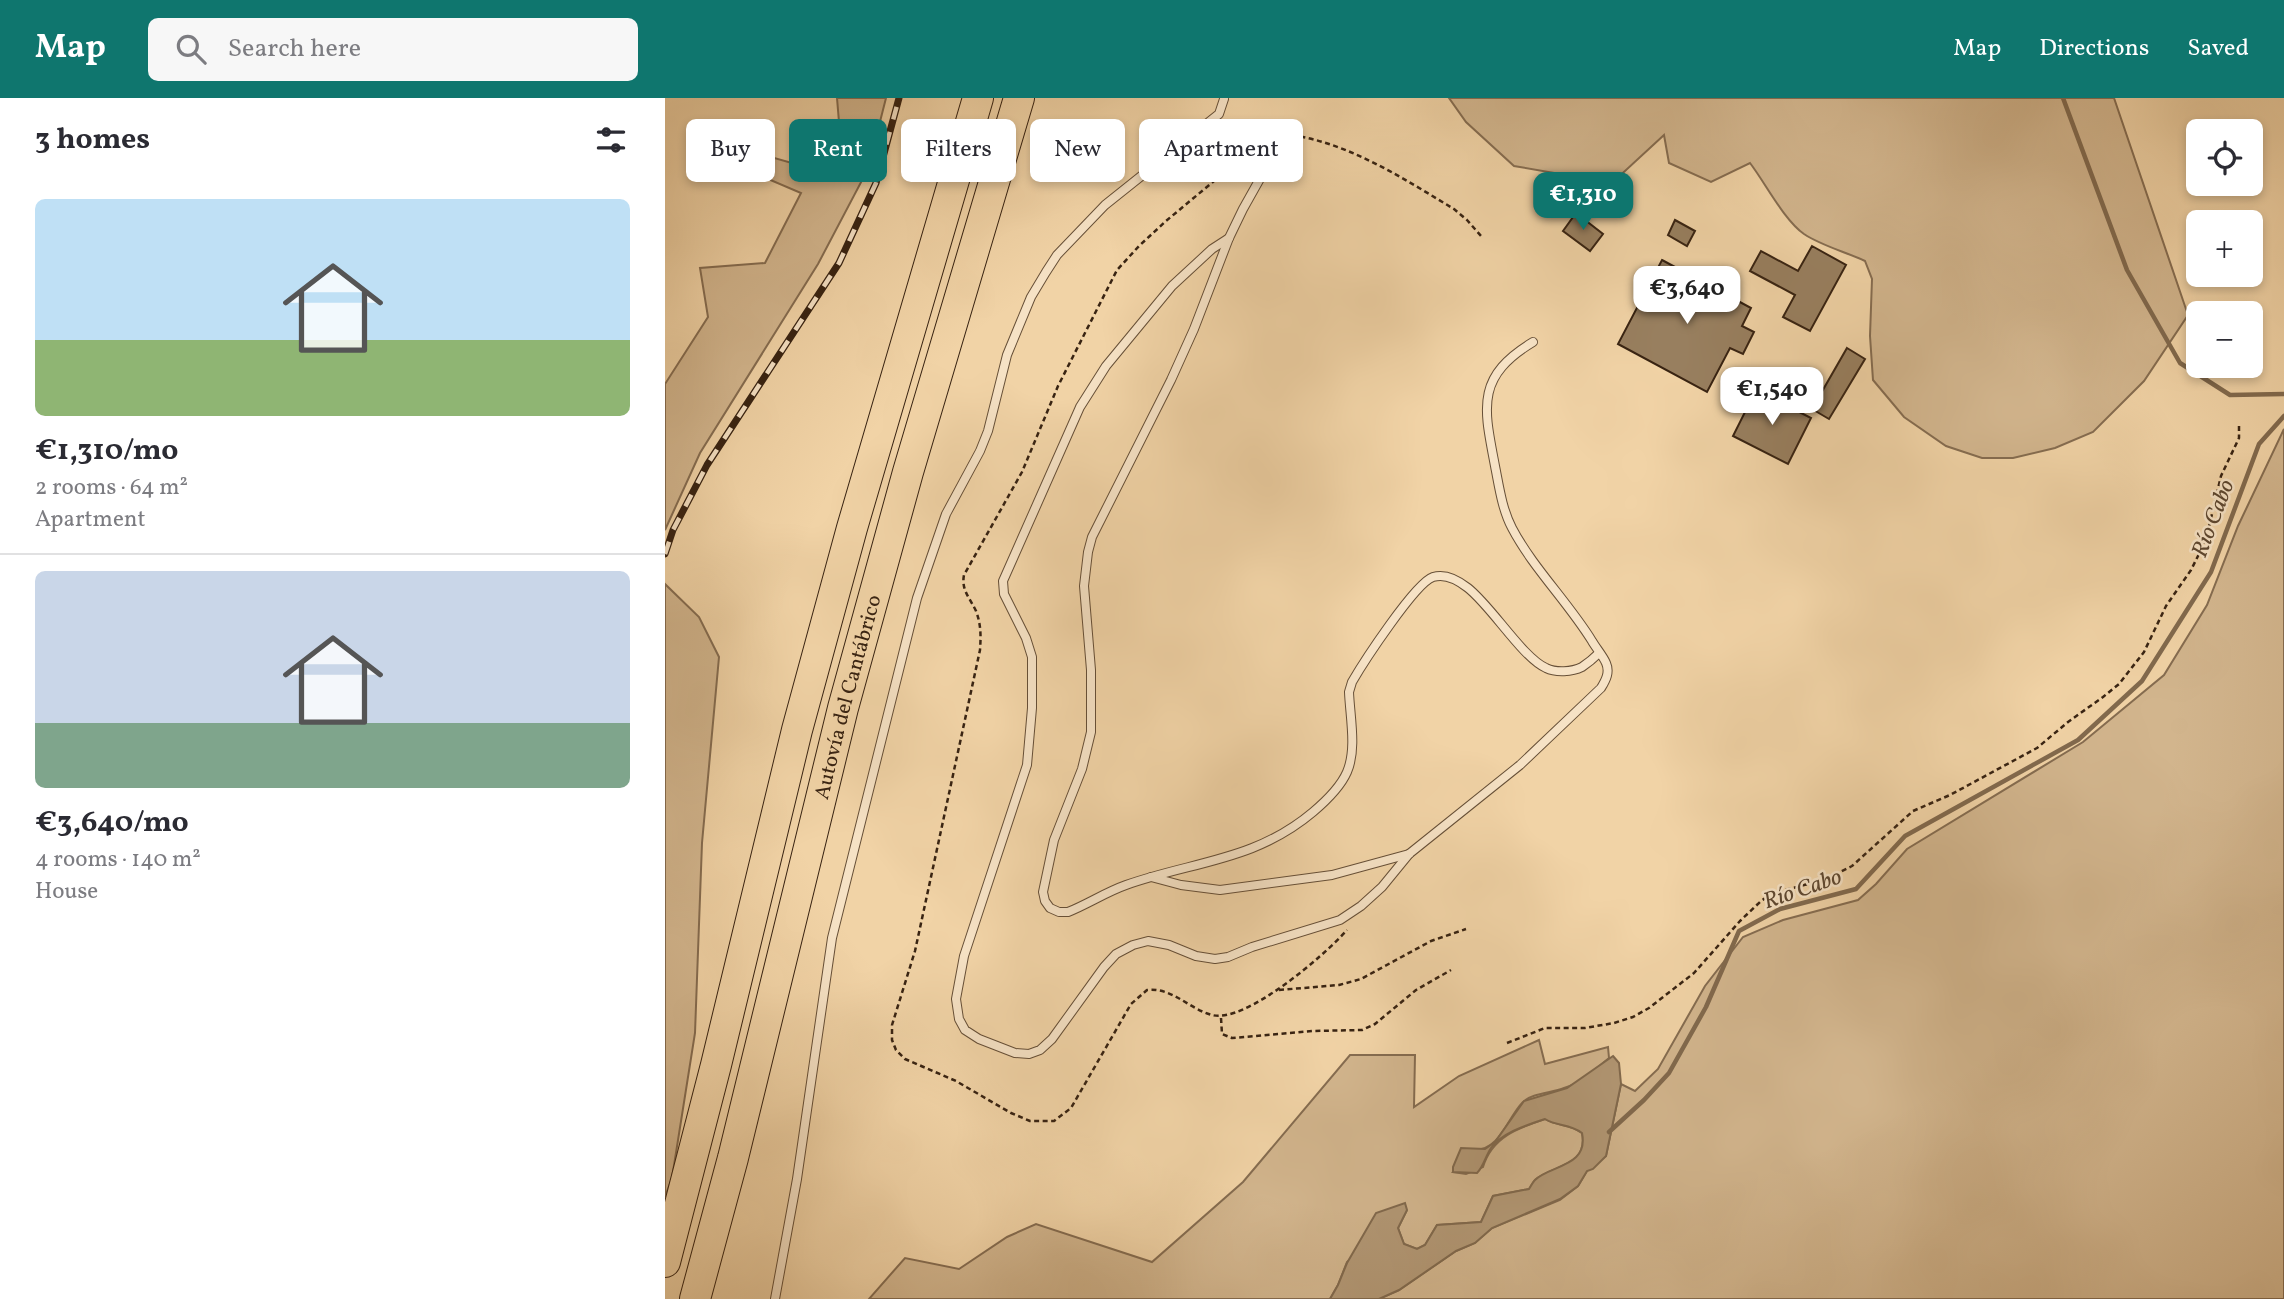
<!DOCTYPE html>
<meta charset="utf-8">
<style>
body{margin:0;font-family:Vollkorn,serif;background:#f7f7f7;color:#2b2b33;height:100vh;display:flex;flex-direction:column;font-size:26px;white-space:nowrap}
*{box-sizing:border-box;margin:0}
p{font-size:23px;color:#7c7c81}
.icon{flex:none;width:38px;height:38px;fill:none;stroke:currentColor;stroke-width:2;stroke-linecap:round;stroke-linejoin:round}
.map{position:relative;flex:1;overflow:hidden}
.sheet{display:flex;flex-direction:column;background:#fff;width:665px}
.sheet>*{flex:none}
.top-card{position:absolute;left:21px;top:21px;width:665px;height:63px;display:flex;gap:14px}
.controls{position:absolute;left:1521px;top:21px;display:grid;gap:14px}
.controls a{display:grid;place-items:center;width:77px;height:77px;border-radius:10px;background:#fff;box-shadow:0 4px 10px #0003;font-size:35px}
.price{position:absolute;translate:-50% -60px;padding:0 16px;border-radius:14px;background:#fff;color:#222;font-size:23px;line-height:46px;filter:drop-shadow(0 2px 4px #0008)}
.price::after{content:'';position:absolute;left:50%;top:42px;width:21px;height:16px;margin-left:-10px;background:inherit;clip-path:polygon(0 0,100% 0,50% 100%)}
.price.current{background:#0f766e;color:#fff}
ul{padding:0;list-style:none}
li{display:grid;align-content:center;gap:14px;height:371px;padding:0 35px}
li+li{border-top:2px solid #e1e1e2}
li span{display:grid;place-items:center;height:217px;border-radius:10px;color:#555}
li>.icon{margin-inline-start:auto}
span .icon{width:126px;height:126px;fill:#fffc;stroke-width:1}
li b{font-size:30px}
h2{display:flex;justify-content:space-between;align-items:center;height:84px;padding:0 35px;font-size:30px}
.pill{padding:0 24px;border-radius:10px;background:#fff;box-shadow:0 4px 10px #0003;font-size:24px;line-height:63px}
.pill.current{background:#0f766e;color:#fff}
header{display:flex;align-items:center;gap:42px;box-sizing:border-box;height:98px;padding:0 35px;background:#0f766e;color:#fff}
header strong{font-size:33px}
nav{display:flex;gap:38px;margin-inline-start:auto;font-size:24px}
.search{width:490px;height:63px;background:#f7f7f7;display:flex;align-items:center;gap:18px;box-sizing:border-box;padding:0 24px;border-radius:10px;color:#7c7c81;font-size:26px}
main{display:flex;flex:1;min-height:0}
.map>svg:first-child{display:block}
</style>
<header>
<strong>Map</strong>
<div class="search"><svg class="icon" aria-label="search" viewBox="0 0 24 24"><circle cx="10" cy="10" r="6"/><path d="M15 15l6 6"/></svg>Search here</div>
<nav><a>Map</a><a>Directions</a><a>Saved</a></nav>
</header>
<main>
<section class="sheet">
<h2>3 homes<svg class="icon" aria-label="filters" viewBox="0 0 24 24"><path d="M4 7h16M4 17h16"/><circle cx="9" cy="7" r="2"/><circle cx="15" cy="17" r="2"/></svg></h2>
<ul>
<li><span style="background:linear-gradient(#bfe0f5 65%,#8fb573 0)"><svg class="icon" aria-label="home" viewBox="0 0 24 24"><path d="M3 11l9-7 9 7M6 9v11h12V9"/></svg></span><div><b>€1,310/mo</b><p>2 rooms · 64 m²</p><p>Apartment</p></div></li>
<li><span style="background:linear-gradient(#c9d6e8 70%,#7fa58c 0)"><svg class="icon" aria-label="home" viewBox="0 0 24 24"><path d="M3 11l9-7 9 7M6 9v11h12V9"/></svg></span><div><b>€3,640/mo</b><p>4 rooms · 140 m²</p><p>House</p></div></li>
</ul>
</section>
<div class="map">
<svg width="1619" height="1201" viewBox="0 0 1619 1201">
<rect width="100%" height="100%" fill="#f1d3a6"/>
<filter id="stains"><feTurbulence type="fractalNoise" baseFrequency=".00286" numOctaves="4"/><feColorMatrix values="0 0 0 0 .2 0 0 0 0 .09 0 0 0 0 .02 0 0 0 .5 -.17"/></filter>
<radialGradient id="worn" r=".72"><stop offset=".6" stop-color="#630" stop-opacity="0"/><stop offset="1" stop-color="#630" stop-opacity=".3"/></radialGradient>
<g fill="#d2b58d" stroke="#856c50" stroke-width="2">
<path d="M172 0H221L203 71 153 166 35 355 0 432V286L43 219 35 170 100 165 136 95 82 72 95 56 155 73 174 24Z"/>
<path d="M784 0H1449L1523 217 1479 283 1428 334 1390 350 1348 360H1317L1281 348 1239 319 1208 282 1205 238 1207 181 1200 163C1181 154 1157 148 1139 136 1119 122 1101 86 1085 65L1046 84 1004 65 999 37 947 85 849 68 801 24Z"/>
<path d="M1619 331V1201H714L734 1192 791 1153 810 1145 827 1130 895 1102 913 1088 922 1073 941 1058 956 986 970 993 993 971 1040 888 1078 839 1118 822 1193 802 1211 786 1242 751 1418 644 1499 577 1542 507 1573 428Z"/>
<path d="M0 486 34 519 54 559 37 745 30 935 7 1080 0 1099Z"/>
<path d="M874 942 880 966 943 949 944 960C931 971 916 985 899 990 887 995 867 995 858 1004 842 1020 836 1051 810 1052L788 1074 801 1076 818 1069C827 1039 853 1030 880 1021 893 1029 904 1025 917 1035 924 1070 885 1067 870 1082 868 1084 866 1088 864 1091L828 1098 816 1124 772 1127 760 1147 752 1151 739 1146 733 1130 742 1112 682 1164 673 1187 665 1201H204L240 1160 294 1171 342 1139 371 1126 487 1164 578 1084 685 957H750L749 1009 794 978Z"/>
</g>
<path fill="#b29774" stroke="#81694d" stroke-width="2" d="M948 958 954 965 956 986 941 1058 928 1071 922 1073 913 1088 895 1101 827 1130 810 1145 791 1153 734 1192 714 1201H665L673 1187 682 1165 711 1115 740 1105 742 1112 733 1130 739 1146 752 1151 760 1147 772 1127 816 1124 828 1098 864 1091C866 1088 868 1084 870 1082 885 1067 924 1069 917 1035 904 1025 893 1029 880 1021 862 1027 838 1034 826 1050 820 1059 819 1068 812 1075L788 1074V1069L796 1050 820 1051 830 1044 859 1003 902 990Z"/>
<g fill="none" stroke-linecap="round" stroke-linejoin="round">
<g stroke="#81694d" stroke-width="4.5">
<path d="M1398 0 1462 172 1515 265 1565 297 1619 296"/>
<path d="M944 1034 979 1002 1004 975 1041 909 1074 833 1115 811 1191 791 1240 738 1413 642 1477 583 1546 474 1594 346 1619 318"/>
</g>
</g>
<g fill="#987f5f" stroke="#382312" stroke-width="2">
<path d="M911 115 938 136 925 153 898 133Z"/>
<path d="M1010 122 1030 133 1022 148 1003 137Z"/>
<path d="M1147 148 1181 167 1145 233 1118 219 1130 197 1085 173 1096 153 1133 173Z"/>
<path d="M997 162 1086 210 1077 228 1089 234 1078 256 1065 250 1042 294 953 246Z"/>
<path d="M1182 250 1200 261 1164 321 1147 311Z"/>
<path d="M1091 292 1146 320 1123 366 1068 338Z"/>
</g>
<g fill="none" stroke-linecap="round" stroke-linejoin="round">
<g stroke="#664f37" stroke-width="10">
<g id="lane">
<path d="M616 35 610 54 578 111 564 140 529 231 506 282 427 439 423 454 419 488 426 572V634L417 671 389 742 378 794 380 803 385 810 394 814H403C423 806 441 794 461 787 529 763 590 763 648 714 661 703 675 690 682 674 692 651 685 619 684 594L687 584C698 565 750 485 768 479 781 475 793 482 803 490 827 509 858 560 881 570 891 575 907 574 917 569 923 565 929 560 934 555"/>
<path d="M564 140 547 151 507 188 441 268 415 309 338 483 339 496 361 540 367 559V610L362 667 299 858 291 901 294 921 300 932 314 941 350 955 364 956 375 952 387 941 439 869 451 856 468 847 483 843 504 847 531 858 550 861 563 859 587 849 675 822 696 808 717 789 744 756 855 667 936 590C941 582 945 574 941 565 938 558 931 550 927 543 903 504 868 470 847 430 837 411 834 388 830 368 819 310 810 279 868 244"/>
<path d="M486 779 516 787 555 792 667 777 744 756"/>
<path d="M110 1201 132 1081 167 840 252 500 281 416 315 353 323 333 342 257 366 199 381 174 392 157 440 107 554 16 559 1"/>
</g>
</g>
<g stroke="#382312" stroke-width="32">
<g id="highway">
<path d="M0 1164 51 967 132 632 187 430 313 0"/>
<path id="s1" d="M30 1201 68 1060 178 610 243 374 354 0"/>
</g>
</g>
<g stroke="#382312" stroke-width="2.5" stroke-dasharray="5 3.5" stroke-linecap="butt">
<path d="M627 37C686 46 739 81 789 111L802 122 816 138"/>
<path d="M603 38 501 123 474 148 452 172 393 288 357 374 299 477C296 492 305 500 311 513 316 526 316 538 315 552L250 853 227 927V942L231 952 240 961 291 983 346 1015 365 1023H389L406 1010 466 906 482 892C507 889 524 911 547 917 580 926 660 857 682 832"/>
<path d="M614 892 674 887 696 881 766 843 801 831"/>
<path d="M556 920 557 936 567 940 648 933 697 932 710 926 751 892 786 872"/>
<path d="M842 945 880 930H920L949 925 968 919 984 910 1029 875 1075 823 1096 803 1108 795 1159 782 1187 768 1248 713 1285 697 1372 650 1403 624 1438 599 1454 586 1479 554 1501 508 1526 472 1536 452 1542 437 1556 378 1574 340V327"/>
</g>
<use href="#lane" stroke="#f6e2c5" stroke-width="8"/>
<use href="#highway" stroke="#f1d3a6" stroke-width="30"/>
<g stroke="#382312" stroke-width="7">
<path id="rail" d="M0 456 8 432 42 367 174 165 211 85 234 0"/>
</g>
<use href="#rail" stroke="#f6e2c5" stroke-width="4.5" stroke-dasharray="13" stroke-linecap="butt"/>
</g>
<g text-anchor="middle" stroke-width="5" stroke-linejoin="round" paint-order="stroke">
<g font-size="21" fill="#382312" stroke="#f6e2c5">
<text dy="7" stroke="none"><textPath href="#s1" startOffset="621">Autovía del Cantábrico</textPath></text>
</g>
<g font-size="23" font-style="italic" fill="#5d462f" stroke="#f6e2c5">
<text transform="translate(1547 420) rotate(-69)" y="8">Río Cabo</text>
<text transform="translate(1137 790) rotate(-19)" y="8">Río Cabo</text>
</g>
</g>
<rect width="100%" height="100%" filter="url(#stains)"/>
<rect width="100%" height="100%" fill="url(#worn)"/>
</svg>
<div class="controls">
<a><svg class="icon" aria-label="locate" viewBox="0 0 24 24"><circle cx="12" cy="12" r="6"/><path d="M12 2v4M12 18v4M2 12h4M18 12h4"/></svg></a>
<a>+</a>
<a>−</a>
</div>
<b class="price current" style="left:918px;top:134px">€1,310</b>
<b class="price" style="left:1022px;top:228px">€3,640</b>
<b class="price" style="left:1107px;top:329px">€1,540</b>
<div class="top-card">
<a class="pill">Buy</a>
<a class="pill current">Rent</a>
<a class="pill">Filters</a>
<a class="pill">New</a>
<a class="pill">Apartment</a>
</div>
</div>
</main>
